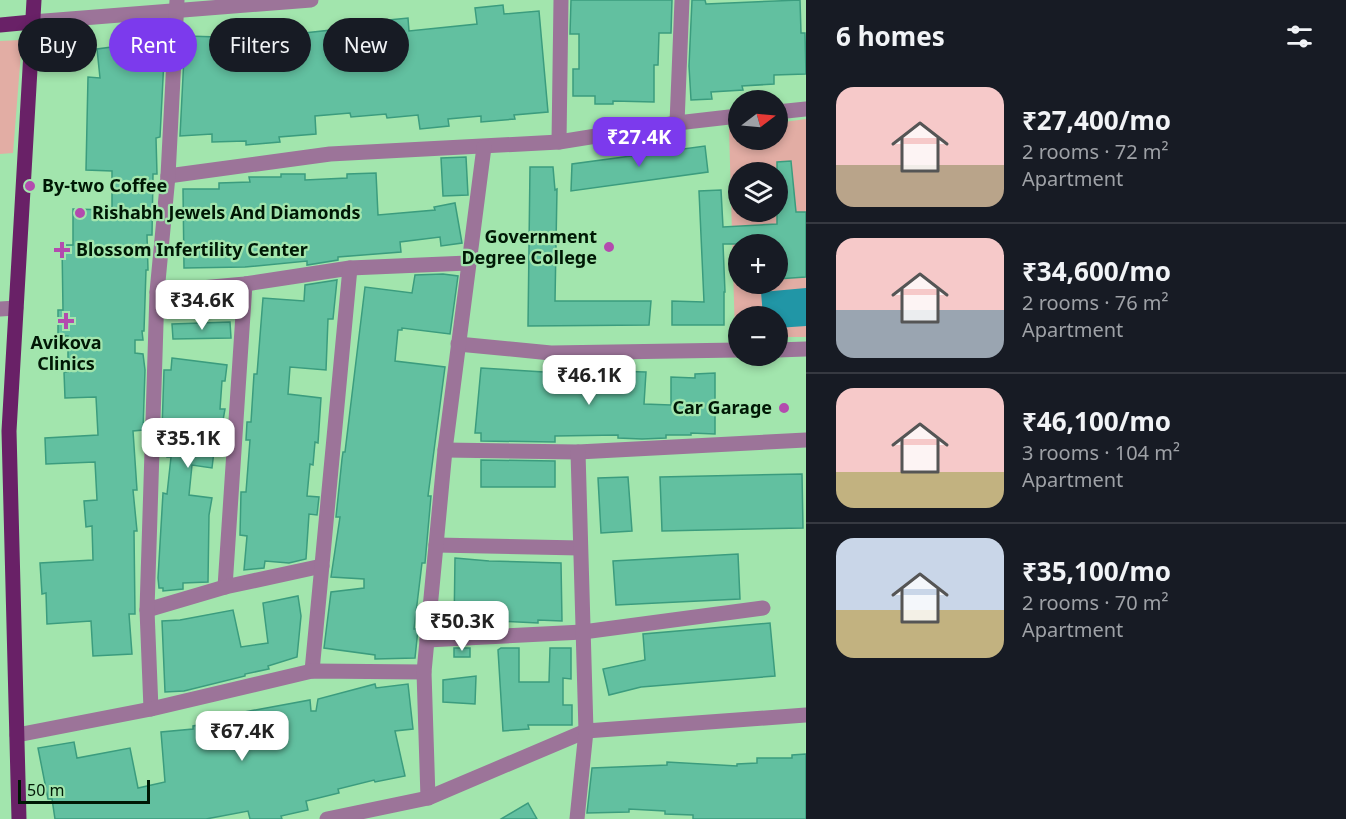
<!DOCTYPE html>
<meta charset="utf-8">
<style>
body{margin:0;font-family:"Noto Sans",sans-serif;background:#242831;color:#f1f3f6;height:100vh;display:flex;flex-direction:column;font-size:22px;white-space:nowrap}
*{box-sizing:border-box;margin:0}
p{font-size:20px;color:#9ea1a6}
.icon{flex:none;width:33px;height:33px;fill:none;stroke:currentColor;stroke-width:2;stroke-linecap:round;stroke-linejoin:round}
.map{position:relative;flex:1;overflow:hidden}
.panel{display:flex;flex-direction:column;background:#171b24;width:540px}
.panel>*{flex:none}
.hud{position:absolute;left:18px;top:18px;width:570px;height:54px;display:flex;gap:12px}
.needle{width:39px;rotate:74deg}
.tools{position:absolute;left:728px;top:90px;display:grid;gap:12px}
.tools a{display:grid;place-items:center;width:60px;height:60px;border-radius:50%;background:#171b24;box-shadow:0 3px 9px #0003;font-size:30px}
.scale{position:absolute;left:18px;bottom:15px;width:132px;box-sizing:border-box;padding-left:6px;border:3px solid #001805;border-top:0;font-size:16px;line-height:21px;white-space:nowrap;color:#001805;-webkit-text-stroke:4px #a2e5ad;paint-order:stroke}
.price{position:absolute;translate:-50% -51px;padding:0 14px;border-radius:12px;background:#fff;color:#222;font-size:20px;line-height:39px;filter:drop-shadow(0 2px 3px #0008)}
.price::after{content:'';position:absolute;left:50%;top:36px;width:18px;height:14px;margin-left:-9px;background:inherit;clip-path:polygon(0 0,100% 0,50% 100%)}
.price.selected{background:#7c3aed;color:#fff}
ul{padding:0;list-style:none}
li{display:flex;align-items:center;gap:18px;height:150px;padding:0 30px}
li+li{border-top:2px solid #363941}
li span{display:grid;place-items:center;flex:none;width:168px;height:120px;border-radius:18px;color:#555}
li>.icon{margin-inline-start:auto}
span .icon{width:72px;height:72px;fill:#fffc;stroke-width:1}
li b{font-size:26px}
h2{display:flex;justify-content:space-between;align-items:center;height:72px;padding:0 30px;font-size:26px}
.tag{padding:0 21px;border-radius:27px;background:#171b24;box-shadow:0 3px 9px #0003;font-size:21px;line-height:54px}
.tag.selected{background:#7c3aed;color:#fff}
main{display:flex;flex:1;min-height:0}
.map>svg:first-child{display:block}
</style>
<main>
<div class="map">
<svg width="806" height="819" viewBox="0 0 806 819">
<rect width="100%" height="100%" fill="#a2e5ad"/>
<g fill="#e2ada4" fill-rule="evenodd">
<path d="M22 40 13 153 0 154V41Z"/>
<path d="M806 119V337H777V316H738V336H735L729 129 738 128V140H777V123ZM738 172H777V212H738ZM738 244H777V284H738Z"/>
</g>
<path fill="#2196a6" d="M806 288V326L777 328V316H763L761 292Z"/>
<g fill="#62c0a0" stroke="#3b9c7e" stroke-width="1.5">
<path d="M571 0H672L671 33H659L658 65H654V102L613 101V104H595V96H573V69H579V34H570Z"/>
<path d="M692 0H705L706 4 800 0 801 33H805L806 74 774 75V84L742 86 743 90 711 92 712 99 691 100 689 66Z"/>
<path d="M503 5 504 14 539 11 548 112 514 115 515 119 481 122V116L448 119 449 126 420 129 418 115 387 118 386 114 351 117 350 113 315 116 316 134 279 137 280 142 246 145V141L212 142V134L180 136 185 37 187 36 218 37 219 26 243 27V31L304 33 340 29 339 25 408 18 409 31 477 24 475 8Z"/>
<path d="M165 40 160 137 156 138 157 174H153L152 235H147L148 270H146L144 331H142L143 340H135V353L143 354 145 370 143 430 133 431 137 490H133L137 531H134L135 614H129L132 654 93 656 91 621 47 624 46 593 42 594 40 563 93 560 92 526 86 527 84 501 97 500 95 462 46 464 45 438 98 435 96 397 65 398 64 372H68V336H58V310H63L62 245H73V209L112 210V171L86 170 88 77 100 78 97 49Z"/>
<path d="M705 146 708 172 571 191 572 164Z"/>
<path d="M466 157 468 195 443 196 441 158Z"/>
<path d="M791 161 796 212H806V277L777 279V244H723L725 292H724V325H672V301L704 302 699 191 721 190 723 227 777 224V162Z"/>
<path d="M530 167H553L555 190 557 189 555 301H651L649 325 528 326Z"/>
<path d="M376 173 378 215 435 210 434 207 455 203 462 243 441 246 440 237 400 242 401 252 338 257V260L307 265V261L245 267 184 268 183 189H219V183L250 182 249 177H281V174H305V180L347 178V174Z"/>
<path d="M443 274 458 276 450 334 402 328V330H398L395 361 445 367 428 496H431L425 563H422L414 629H418L415 658 375 659V655L324 648 331 592 364 588V579L331 577 340 517H336L342 459 343 452H345L365 287 412 293 415 275Z"/>
<path d="M337 280 333 319H328L326 370 290 367 288 394 321 398 318 443 315 442 313 465 310 464 307 496 319 497 317 515 309 514 306 559 289 563 265 561 264 568 244 570 247 536 240 535 241 492H246L250 440H246L247 422H251L254 374H257L263 298 304 301 305 285Z"/>
<path d="M230 322 231 338 173 339 172 324Z"/>
<path d="M172 358 227 365 225 381H222L220 409H225L222 426H217L212 468 192 465 189 495 212 498 209 515 208 582 183 583V589L163 591V588H159L158 578 163 493 167 494 171 457H167L169 429 162 430 164 370H171Z"/>
<path d="M481 368 544 372V374L573 373 574 370 646 372 644 404 671 405V377L695 378V374L715 373V434L691 433V435H666V438L642 439 618 438V435L555 436V442L481 441V433H475Z"/>
<path d="M481 460 555 461V487H481Z"/>
<path d="M802 474 803 528 662 531 660 477Z"/>
<path d="M628 477 632 531 601 533 598 478Z"/>
<path d="M738 554 740 599 616 605 613 561Z"/>
<path d="M455 558 489 561 561 563 562 621 538 620V623L497 621 496 606H479L478 623H470V628L454 629Z"/>
<path d="M298 596 301 616 297 657 268 666 269 669 245 674V676L184 691 165 692 162 621 180 620 233 610 241 647 268 643 263 603Z"/>
<path d="M770 623 775 676 641 687 609 695 603 669 645 660 643 634Z"/>
<rect x="454" y="648" width="16" height="9"/>
<path d="M501 648H519V682H549L550 648H571V679L563 678V705H572V725H528L529 729 503 731 498 650Z"/>
<path d="M476 676 475 704 443 702V680Z"/>
<path d="M375 684 376 688 408 684 413 729 395 731 405 776 375 782 374 780 338 789 339 793 306 801 308 810 281 816 282 819H250L248 811 206 819H55L52 799H48L38 748 74 742 77 758 130 748 138 788 165 782 161 732 193 729V726L234 719 233 714 310 700 311 711H316L318 699Z"/>
<path d="M806 754V819H693V815L665 814V811L629 809V812L587 813 592 768 667 765V762L737 766V764L757 763V758H792V755Z"/>
<path d="M528 803 537 819H501Z"/>
</g>
<g fill="none" stroke-linecap="round" stroke-linejoin="round">
<g stroke="#9c7499" stroke-width="15">
<path d="M32 22 311 0"/>
<path d="M777 112 806 109"/>
<path d="M677 123 682 0"/>
<path d="M559 142 561 0"/>
<path d="M168 176 330 154 559 142 677 123 738 116"/>
<path d="M157 292 245 284 350 268 468 263"/>
<path d="M0 309 16 308"/>
<path d="M458 344 551 353 738 350"/>
<path d="M777 350 806 349"/>
<path d="M445 450 578 452 806 440"/>
<path d="M436 545 580 548"/>
<path d="M225 587 245 284"/>
<path d="M147 610 225 587 322 566"/>
<path d="M427 640 583 632 763 608"/>
<path d="M312 671 350 268"/>
<path d="M151 709 147 610 157 292 168 176 177 0"/>
<path d="M17 735 151 709 312 671 424 672"/>
<path d="M428 798 424 672 445 450 484 147"/>
<path d="M327 819 428 798 586 731 806 715"/>
<path d="M577 819 586 731 578 452"/>
</g>
<g stroke="#692167" stroke-width="15">
<path d="M0 25 32 22"/>
<path d="M19 819 9 431 34 0"/>
</g>
</g>
<g fill="#b34bae" stroke="#a2e5ad" stroke-width="2">
<circle cx="30" cy="186" r="6"/>
<circle cx="80" cy="213" r="6"/>
<circle cx="609" cy="247" r="6"/>
<path d="M59 241h6v6h6v6h-6v6h-6v-6h-6v-6h6z"/>
<path d="M63 312h6v6h6v6h-6v6h-6v-6h-6v-6h6z"/>
<circle cx="784" cy="408" r="6"/>
</g>
<g text-anchor="middle" stroke-width="4.5" stroke-linejoin="round" paint-order="stroke">
<g font-size="18" font-weight="bold" fill="#001805" stroke="#a2e5ad" text-anchor="start">
<text x="42" y="192">By-two Coffee</text>
<text x="92" y="219">Rishabh Jewels And Diamonds</text>
<text x="597" y="243" text-anchor="end">Government<tspan x="597" dy="21">Degree College</tspan></text>
<text x="76" y="256">Blossom Infertility Center</text>
<text x="66" y="349" text-anchor="middle">Avikova<tspan x="66" dy="21">Clinics</tspan></text>
<text x="772" y="414" text-anchor="end">Car Garage</text>
</g>
</g>
</svg>
<div class="tools">
<a><svg class="needle" viewBox="-14 -14 28 28"><path d="M0-13l5 13h-10z" fill="#e53935"/><path d="M0 13l5-13h-10z" fill="#9ea1a6"/></svg></a>
<a><svg class="icon" aria-label="layers" viewBox="0 0 24 24"><path d="M12 4l9 5-9 5-9-5zM3 14l9 5 9-5"/></svg></a>
<a>+</a>
<a>−</a>
</div>
<div class="scale">50 m</div>
<b class="price selected" style="left:639px;top:168px">₹27.4K</b>
<b class="price" style="left:202px;top:331px">₹34.6K</b>
<b class="price" style="left:589px;top:406px">₹46.1K</b>
<b class="price" style="left:188px;top:469px">₹35.1K</b>
<b class="price" style="left:462px;top:652px">₹50.3K</b>
<b class="price" style="left:242px;top:762px">₹67.4K</b>
<div class="hud">
<a class="tag">Buy</a>
<a class="tag selected">Rent</a>
<a class="tag">Filters</a>
<a class="tag">New</a>
</div>
</div>
<section class="panel">
<h2>6 homes<svg class="icon" aria-label="filters" viewBox="0 0 24 24"><path d="M4 7h16M4 17h16"/><circle cx="9" cy="7" r="2"/><circle cx="15" cy="17" r="2"/></svg></h2>
<ul>
<li><span style="background:linear-gradient(#f6c9c9 65%,#b9a48a 0)"><svg class="icon" aria-label="home" viewBox="0 0 24 24"><path d="M3 11l9-7 9 7M6 9v11h12V9"/></svg></span><div><b>₹27,400/mo</b><p>2 rooms · 72 m²</p><p>Apartment</p></div></li>
<li><span style="background:linear-gradient(#f6c9c9 60%,#9aa5b1 0)"><svg class="icon" aria-label="home" viewBox="0 0 24 24"><path d="M3 11l9-7 9 7M6 9v11h12V9"/></svg></span><div><b>₹34,600/mo</b><p>2 rooms · 76 m²</p><p>Apartment</p></div></li>
<li><span style="background:linear-gradient(#f6c9c9 70%,#c2b280 0)"><svg class="icon" aria-label="home" viewBox="0 0 24 24"><path d="M3 11l9-7 9 7M6 9v11h12V9"/></svg></span><div><b>₹46,100/mo</b><p>3 rooms · 104 m²</p><p>Apartment</p></div></li>
<li><span style="background:linear-gradient(#c9d6e8 60%,#c2b280 0)"><svg class="icon" aria-label="home" viewBox="0 0 24 24"><path d="M3 11l9-7 9 7M6 9v11h12V9"/></svg></span><div><b>₹35,100/mo</b><p>2 rooms · 70 m²</p><p>Apartment</p></div></li>
</ul>
</section>
</main>
